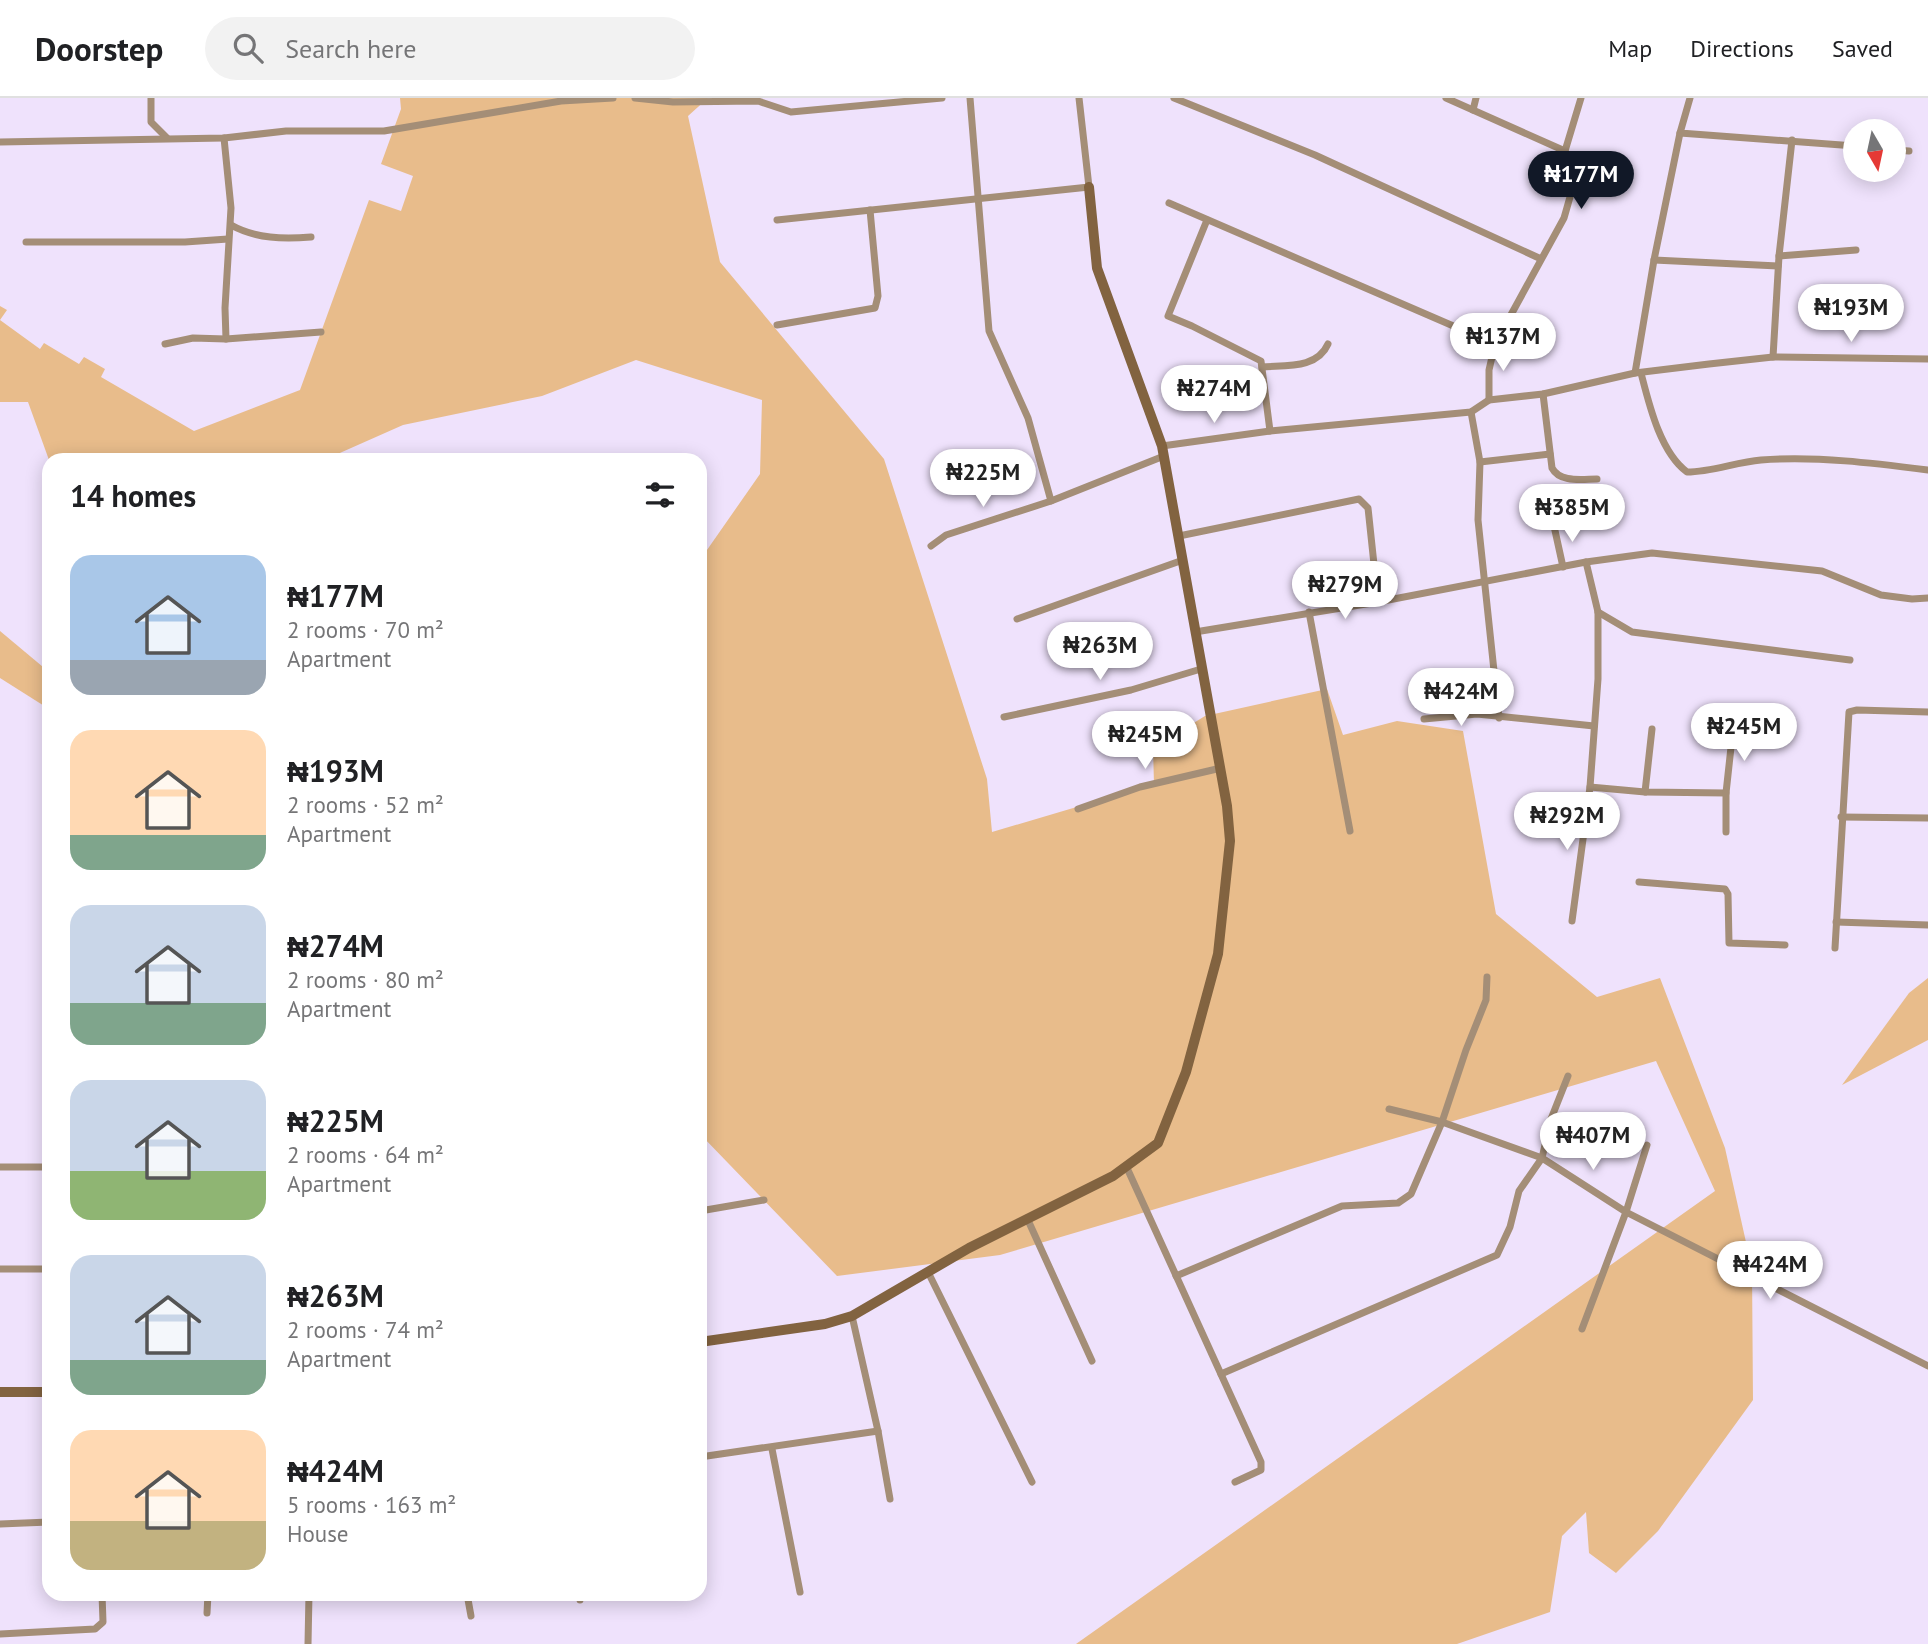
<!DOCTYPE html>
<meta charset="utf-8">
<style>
body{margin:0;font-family:"PT Sans",sans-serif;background:#f2f2f2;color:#202124;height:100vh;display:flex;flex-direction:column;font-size:26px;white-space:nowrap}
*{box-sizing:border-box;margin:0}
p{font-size:23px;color:#757577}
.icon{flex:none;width:38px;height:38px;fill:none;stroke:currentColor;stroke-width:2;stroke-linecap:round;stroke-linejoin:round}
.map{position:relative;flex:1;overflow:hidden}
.drawer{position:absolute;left:42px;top:355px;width:665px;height:1148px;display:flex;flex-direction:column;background:#fff;border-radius:21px;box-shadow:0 4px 18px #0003}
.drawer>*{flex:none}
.needle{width:46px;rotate:171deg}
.tools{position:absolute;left:1843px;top:21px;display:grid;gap:14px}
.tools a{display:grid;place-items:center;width:63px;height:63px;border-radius:50%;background:#fff;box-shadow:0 4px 18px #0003;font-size:35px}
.price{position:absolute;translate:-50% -60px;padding:0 16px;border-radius:24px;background:#fff;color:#222;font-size:23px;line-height:46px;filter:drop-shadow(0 2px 4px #0008)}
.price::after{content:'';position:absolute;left:50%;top:42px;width:21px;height:16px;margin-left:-10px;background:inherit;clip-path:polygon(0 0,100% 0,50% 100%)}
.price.on{background:#111827;color:#fff}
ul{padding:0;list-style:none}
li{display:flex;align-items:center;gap:21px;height:175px;padding:0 28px}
li span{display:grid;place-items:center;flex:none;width:196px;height:140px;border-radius:21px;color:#555}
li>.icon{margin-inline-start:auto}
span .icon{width:84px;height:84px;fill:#fffc;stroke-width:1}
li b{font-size:30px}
h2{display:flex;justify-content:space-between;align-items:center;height:84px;padding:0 28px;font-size:30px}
header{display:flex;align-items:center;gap:42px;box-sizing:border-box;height:98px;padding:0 35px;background:#fff;border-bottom:2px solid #e0e0e0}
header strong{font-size:33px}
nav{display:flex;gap:38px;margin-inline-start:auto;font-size:24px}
.search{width:490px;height:63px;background:#f2f2f2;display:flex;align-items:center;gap:18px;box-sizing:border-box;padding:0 24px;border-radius:38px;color:#757577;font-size:26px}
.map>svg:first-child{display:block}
</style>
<header>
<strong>Doorstep</strong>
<div class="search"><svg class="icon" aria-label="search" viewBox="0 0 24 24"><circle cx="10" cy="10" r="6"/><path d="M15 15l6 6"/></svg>Search here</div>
<nav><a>Map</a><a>Directions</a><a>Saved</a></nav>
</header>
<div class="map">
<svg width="1928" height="1546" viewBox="0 0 1928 1546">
<rect width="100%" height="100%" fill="#efe2fc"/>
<g fill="#e8bc8b">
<path d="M400 0H708L688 18 720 164 884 361 987 681 992 734 1154 686 1153 650 1205 618 1327 591 1343 637 1397 623 1463 633 1496 816 1597 899 1660 880 1725 1050 1752 1171 1753 1302 1658 1433 1616 1475 1589 1455 1586 1414 1562 1438 1550 1514 1457 1546H1076L1715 1093 1656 963 1000 1157 837 1178 700 1036V462L760 376 762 302 636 262 542 298 403 327 324 362H49L28 304H0V208L7 212 0 222 40 251 44 245 79 266 84 259 105 271 101 279 194 333 300 292 369 102 401 113 413 78 381 66 401 11Z"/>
<path d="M0 533 49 574V611L0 580Z"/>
<path d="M1928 880V942L1842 987 1909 895Z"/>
</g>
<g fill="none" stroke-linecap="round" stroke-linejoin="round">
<g stroke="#a48e77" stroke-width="7">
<path d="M151 0V24L167 40"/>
<path d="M635 0 673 4 758 3 791 14 942 0"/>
<path d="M970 0 989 233 1028 320 1051 403"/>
<path d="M1174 0 1315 57 1539 160"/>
<path d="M1446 0 1565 53"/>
<path d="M1690 0 1680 35 1855 48"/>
<path d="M1473 12 1476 0"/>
<path d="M224 40 231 110 225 210 226 241 321 234"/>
<path d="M0 44 224 40 286 33H384L561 3 613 0"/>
<path d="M1894 52 1909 53"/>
<path d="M1169 105 1495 246"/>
<path d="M777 122 1089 89 1079 0"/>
<path d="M1207 122 1168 218 1192 228 1261 263 1270 333"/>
<path d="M231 127C256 141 284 141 311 139"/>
<path d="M26 144H185L228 141"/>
<path d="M1779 158 1856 152"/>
<path d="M1654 162 1778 168"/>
<path d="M777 227 875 210 878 198 870 112"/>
<path d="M165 246 193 240 226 241"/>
<path d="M1773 259 1779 158 1792 42"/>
<path d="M1262 269C1286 267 1317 271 1328 246"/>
<path d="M1635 275 1654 162 1680 35"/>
<path d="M1641 275C1649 306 1660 354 1687 374 1712 374 1736 364 1761 362 1817 358 1873 365 1928 372"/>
<path d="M1543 296 1552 370C1560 385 1582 381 1597 381"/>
<path d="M1489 302V272L1495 246 1564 120 1570 99 1565 53 1581 0"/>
<path d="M1471 314 1480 364 1478 422 1499 620"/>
<path d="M1162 348 1270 333 1471 314 1489 302 1543 296 1635 275 1709 266 1773 259 1928 261"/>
<path d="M1480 364 1550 356"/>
<path d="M1554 428 1563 469"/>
<path d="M1179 438 1359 401 1368 410 1378 504"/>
<path d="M931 448 946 437 1051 403 1164 358"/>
<path d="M1309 514 1350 733"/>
<path d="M1598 514 1632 534 1850 562"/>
<path d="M1017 521 1183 462"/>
<path d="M1195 534 1378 504 1586 464 1652 455 1822 473 1881 497 1912 501 1928 500"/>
<path d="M1004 619 1131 592 1201 571"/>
<path d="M1424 621 1477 616 1594 628"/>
<path d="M1590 689 1645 694 1726 695"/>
<path d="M1645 694 1652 631"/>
<path d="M1078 711 1140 689 1221 670"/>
<path d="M1841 719 1928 720"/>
<path d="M1726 734V695L1733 631"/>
<path d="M1639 784 1725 791 1728 796 1729 845 1785 847"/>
<path d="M1572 823 1590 689 1598 581V514L1586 464"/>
<path d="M1836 824 1928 827"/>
<path d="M1835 850 1849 614 1857 612 1928 614"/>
<path d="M1389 1011 1442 1024 1542 1060 1626 1114 1928 1268"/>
<path d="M0 1069H49"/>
<path d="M47 1069 49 1026"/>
<path d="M1127 1070 1261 1364V1372L1235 1384"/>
<path d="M700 1113 764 1102"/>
<path d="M1027 1120 1092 1263"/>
<path d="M0 1171H49"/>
<path d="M928 1174 1032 1384"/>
<path d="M1176 1178 1342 1108 1398 1105 1411 1096 1442 1024 1466 952 1486 902 1487 879"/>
<path d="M852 1218 878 1333 890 1401"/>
<path d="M1582 1231 1626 1114 1647 1047"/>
<path d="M1221 1276 1497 1157 1510 1129 1519 1093 1542 1060 1551 1021 1568 978"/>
<path d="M772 1351 800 1494"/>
<path d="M700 1359 878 1333"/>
<path d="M0 1426 49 1424"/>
<path d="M467 1496 471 1518"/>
<path d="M580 1496V1502"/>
<path d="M207 1515 208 1496"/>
<path d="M0 1536 95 1531 103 1524 102 1496"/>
<path d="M308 1546 309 1496"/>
</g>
<g stroke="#826340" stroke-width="10">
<path d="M700 1244 825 1226 852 1218 969 1150 1113 1078 1158 1045 1186 974 1218 856 1230 743 1227 708 1162 348 1097 170 1089 89"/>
<path d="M0 1294H49"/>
</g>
</g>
</svg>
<div class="tools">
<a><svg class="needle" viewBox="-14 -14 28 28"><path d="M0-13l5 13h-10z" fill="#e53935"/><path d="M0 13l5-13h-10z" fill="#757577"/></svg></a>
</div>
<b class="price on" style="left:1581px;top:113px">₦177M</b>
<b class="price" style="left:1851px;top:246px">₦193M</b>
<b class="price" style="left:1503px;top:275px">₦137M</b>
<b class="price" style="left:1214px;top:327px">₦274M</b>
<b class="price" style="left:983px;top:411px">₦225M</b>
<b class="price" style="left:1572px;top:446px">₦385M</b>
<b class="price" style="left:1345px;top:523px">₦279M</b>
<b class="price" style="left:1100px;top:584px">₦263M</b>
<b class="price" style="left:1461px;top:630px">₦424M</b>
<b class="price" style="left:1744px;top:665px">₦245M</b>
<b class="price" style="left:1145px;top:673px">₦245M</b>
<b class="price" style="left:1567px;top:754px">₦292M</b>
<b class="price" style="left:1593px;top:1074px">₦407M</b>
<b class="price" style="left:1770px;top:1203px">₦424M</b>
<section class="drawer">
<h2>14 homes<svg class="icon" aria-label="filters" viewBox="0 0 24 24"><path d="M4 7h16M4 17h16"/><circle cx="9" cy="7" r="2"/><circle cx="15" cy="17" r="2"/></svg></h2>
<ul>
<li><span style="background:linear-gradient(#a9c7e8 75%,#9aa5b1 0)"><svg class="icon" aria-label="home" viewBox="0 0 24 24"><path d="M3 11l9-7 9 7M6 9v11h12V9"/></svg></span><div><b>₦177M</b><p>2 rooms · 70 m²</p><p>Apartment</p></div></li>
<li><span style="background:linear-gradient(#ffd9b3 75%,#7fa58c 0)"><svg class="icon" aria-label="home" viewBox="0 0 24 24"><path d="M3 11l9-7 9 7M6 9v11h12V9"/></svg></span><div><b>₦193M</b><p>2 rooms · 52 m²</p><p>Apartment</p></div></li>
<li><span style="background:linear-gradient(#c9d6e8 70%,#7fa58c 0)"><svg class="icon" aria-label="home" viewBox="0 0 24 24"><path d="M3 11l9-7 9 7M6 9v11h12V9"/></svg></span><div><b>₦274M</b><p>2 rooms · 80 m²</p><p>Apartment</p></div></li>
<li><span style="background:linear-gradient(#c9d6e8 65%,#8fb573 0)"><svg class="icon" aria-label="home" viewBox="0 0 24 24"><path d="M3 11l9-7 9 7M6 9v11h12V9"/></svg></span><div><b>₦225M</b><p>2 rooms · 64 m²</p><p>Apartment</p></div></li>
<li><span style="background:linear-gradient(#c9d6e8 75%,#7fa58c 0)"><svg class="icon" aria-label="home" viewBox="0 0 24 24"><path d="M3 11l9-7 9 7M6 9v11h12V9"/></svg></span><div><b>₦263M</b><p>2 rooms · 74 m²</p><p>Apartment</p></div></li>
<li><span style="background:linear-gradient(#ffd9b3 65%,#c2b280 0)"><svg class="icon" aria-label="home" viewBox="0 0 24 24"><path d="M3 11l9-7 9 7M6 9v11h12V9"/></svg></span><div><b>₦424M</b><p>5 rooms · 163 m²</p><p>House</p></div></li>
</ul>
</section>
</div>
